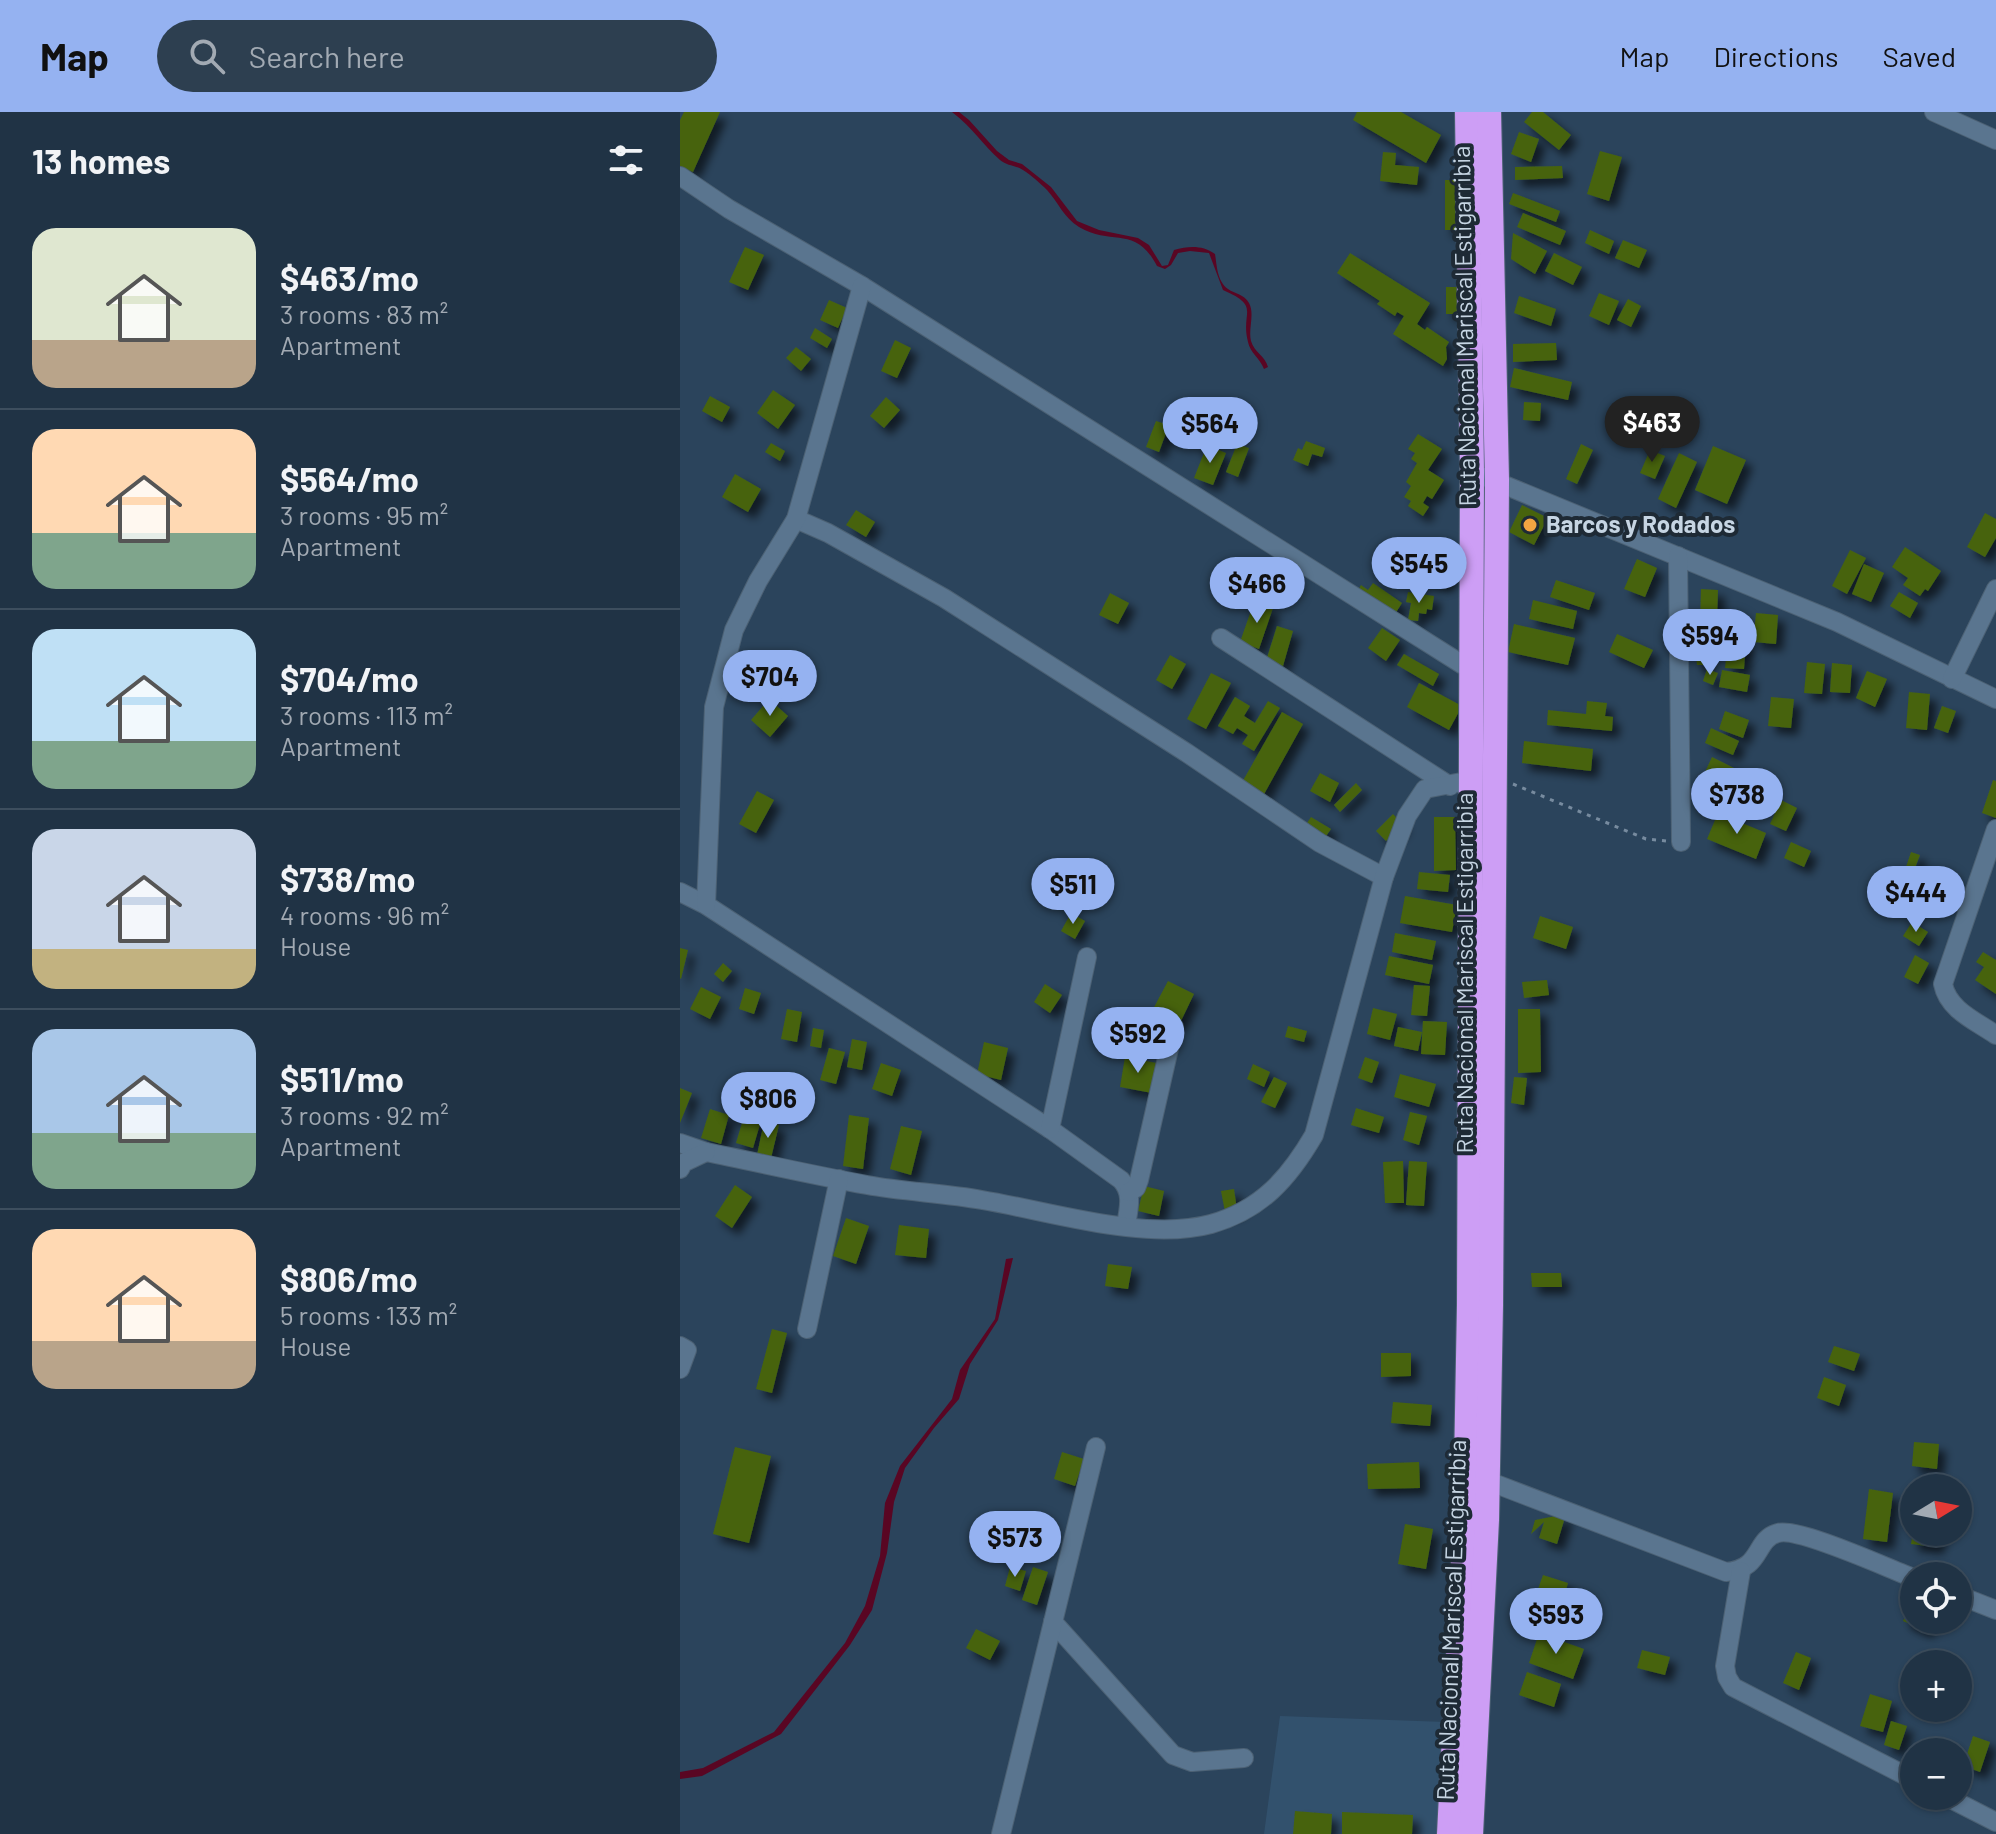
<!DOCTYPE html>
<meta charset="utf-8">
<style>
body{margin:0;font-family:Barlow,sans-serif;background:#2d3f50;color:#f1f3f6;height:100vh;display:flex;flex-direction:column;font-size:30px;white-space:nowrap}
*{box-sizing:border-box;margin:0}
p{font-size:26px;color:#a2aab3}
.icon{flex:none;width:44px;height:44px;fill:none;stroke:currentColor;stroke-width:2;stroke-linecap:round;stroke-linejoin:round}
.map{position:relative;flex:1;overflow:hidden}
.side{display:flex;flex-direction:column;background:#203345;width:680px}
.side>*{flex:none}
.needle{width:52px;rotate:80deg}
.buttons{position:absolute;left:1220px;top:1362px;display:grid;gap:16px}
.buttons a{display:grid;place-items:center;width:72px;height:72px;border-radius:50%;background:#203345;box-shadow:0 2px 6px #0004,0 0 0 2px #3d4e5e;font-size:40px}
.price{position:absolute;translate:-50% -68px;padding:0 18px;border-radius:28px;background:#95b2f1;color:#111;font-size:26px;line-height:52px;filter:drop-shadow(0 2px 4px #0008)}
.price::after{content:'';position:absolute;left:50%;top:48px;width:24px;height:18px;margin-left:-12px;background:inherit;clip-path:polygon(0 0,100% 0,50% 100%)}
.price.on{background:#222;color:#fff}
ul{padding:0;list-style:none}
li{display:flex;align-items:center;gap:24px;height:200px;padding:0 32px}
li+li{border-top:2px solid #3d4e5e}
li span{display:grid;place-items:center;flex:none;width:224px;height:160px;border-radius:24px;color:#555}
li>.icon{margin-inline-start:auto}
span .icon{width:96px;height:96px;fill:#fffc;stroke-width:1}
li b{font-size:34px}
h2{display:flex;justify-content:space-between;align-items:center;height:96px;padding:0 32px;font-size:34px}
header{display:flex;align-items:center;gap:48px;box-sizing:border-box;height:112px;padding:0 40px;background:#95b2f1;color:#111}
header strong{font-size:38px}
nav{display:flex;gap:44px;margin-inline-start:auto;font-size:28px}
.search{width:560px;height:72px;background:#2d3f50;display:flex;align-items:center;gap:20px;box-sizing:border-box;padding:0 28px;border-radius:44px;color:#a2aab3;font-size:30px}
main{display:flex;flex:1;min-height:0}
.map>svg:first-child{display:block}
</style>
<header>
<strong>Map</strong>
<div class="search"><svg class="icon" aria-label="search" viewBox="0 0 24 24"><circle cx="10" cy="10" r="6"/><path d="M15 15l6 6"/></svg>Search here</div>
<nav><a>Map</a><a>Directions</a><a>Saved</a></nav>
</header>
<main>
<section class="side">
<h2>13 homes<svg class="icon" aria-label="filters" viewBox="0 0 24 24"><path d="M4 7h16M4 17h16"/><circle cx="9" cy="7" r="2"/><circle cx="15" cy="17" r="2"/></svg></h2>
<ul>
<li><span style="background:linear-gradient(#dfe7d0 70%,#b9a48a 0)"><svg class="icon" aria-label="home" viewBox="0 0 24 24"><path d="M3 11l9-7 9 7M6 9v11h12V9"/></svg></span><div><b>$463/mo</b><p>3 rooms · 83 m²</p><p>Apartment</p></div></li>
<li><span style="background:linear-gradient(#ffd9b3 65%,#7fa58c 0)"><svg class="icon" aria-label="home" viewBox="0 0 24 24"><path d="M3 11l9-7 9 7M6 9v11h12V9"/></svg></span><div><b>$564/mo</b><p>3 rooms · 95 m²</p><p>Apartment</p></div></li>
<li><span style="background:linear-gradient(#bfe0f5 70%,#7fa58c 0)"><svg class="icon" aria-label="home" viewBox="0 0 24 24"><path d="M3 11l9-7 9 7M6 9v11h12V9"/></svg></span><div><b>$704/mo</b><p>3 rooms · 113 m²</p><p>Apartment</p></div></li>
<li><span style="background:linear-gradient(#c9d6e8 75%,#c2b280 0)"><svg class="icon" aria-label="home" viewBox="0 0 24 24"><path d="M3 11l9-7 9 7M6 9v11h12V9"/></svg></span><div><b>$738/mo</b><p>4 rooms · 96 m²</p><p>House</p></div></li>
<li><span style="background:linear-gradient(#a9c7e8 65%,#7fa58c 0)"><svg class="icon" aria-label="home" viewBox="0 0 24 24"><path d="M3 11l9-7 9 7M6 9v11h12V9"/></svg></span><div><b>$511/mo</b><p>3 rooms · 92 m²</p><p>Apartment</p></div></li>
<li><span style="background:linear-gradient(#ffd9b3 70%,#b9a48a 0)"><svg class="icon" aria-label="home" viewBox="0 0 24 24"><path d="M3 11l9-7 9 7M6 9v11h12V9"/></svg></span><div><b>$806/mo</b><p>5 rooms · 133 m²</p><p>House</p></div></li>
</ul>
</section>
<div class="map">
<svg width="1316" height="1722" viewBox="0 0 1316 1722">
<defs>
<filter id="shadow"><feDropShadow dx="7" dy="7" stdDeviation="4" flood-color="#0009"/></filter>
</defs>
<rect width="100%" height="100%" fill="#2b445c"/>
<path fill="#32516d" d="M600 1604 765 1610 756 1722H584Z"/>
<g fill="#590623">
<path d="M272 0H279L289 8 317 39 329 48 342 52 371 75 397 109 419 118 458 126 469 133 482 154 488 153 494 138C509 134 522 133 535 142 537 154 537 169 548 177 555 182 564 182 569 191 575 202 568 217 571 229 574 240 585 244 588 255L584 257C580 246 570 241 568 230 560 199 582 195 543 178L529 141 510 139 498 141 491 153 485 157 477 154C455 112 433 135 399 115 384 106 378 90 367 78 360 71 351 63 343 58 335 53 327 54 320 48 302 32 293 16 272 0Z"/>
<path d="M333 1146 318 1208 290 1252 279 1287 254 1316 225 1356 214 1390 207 1441 192 1498 170 1533 101 1622 22 1664 0 1667V1660L23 1656 94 1620 165 1531 185 1494 200 1444 205 1391 220 1354 272 1287 280 1258 315 1207 326 1147Z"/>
</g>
<g fill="#466410" filter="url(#shadow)">
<path d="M4 0H40L13 60 0 54V8Z"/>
<path d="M677 0H721L761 23 746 51 673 8Z"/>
<path d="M852 0H863L891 23 879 38 844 10Z"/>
<path d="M839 20 859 27 851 50 831 42Z"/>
<path d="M920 39 942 45 929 89 907 82Z"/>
<path d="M703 40 716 41 715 53 739 55 737 73 700 69Z"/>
<path d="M882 54 883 66 835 68V55Z"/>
<path d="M765 68H776L777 118H765Z"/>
<path d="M833 81 880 99 876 110 829 92Z"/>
<path d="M843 101 886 119 880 133 837 115Z"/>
<path d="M910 118 934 129 929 142 905 131Z"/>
<path d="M833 121 867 139 855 162 831 147Z"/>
<path d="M943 128 967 138 959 156 935 146Z"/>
<path d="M65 135 84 143 68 178 49 170Z"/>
<path d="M670 141 750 191 737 212 745 218 747 215 769 230 766 235 767 247 763 254 713 222 724 204 717 200 715 204 697 192 700 189 657 161Z"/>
<path d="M874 141 902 155 893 173 865 159Z"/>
<rect x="766" y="175" width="11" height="27"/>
<path d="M919 181 939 189 929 213 909 204Z"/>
<path d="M839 184 876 197 871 214 834 201Z"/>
<path d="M948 187 961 194 951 215 937 208Z"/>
<path d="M149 188 167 196 158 216 140 208Z"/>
<path d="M135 216 152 227 147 236 130 226Z"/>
<path d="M215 228 231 236 217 266 201 259Z"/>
<path d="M876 231 877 248 833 250V232Z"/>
<path d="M116 235 131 247 121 259 106 246Z"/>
<path d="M834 256 892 270 888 288 830 275Z"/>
<path d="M93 278 115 293 98 317 77 301Z"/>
<path d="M30 284 50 295 42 310 22 299Z"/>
<path d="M206 285 220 298 204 316 190 304Z"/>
<path d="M844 290 861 291 860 309 843 308Z"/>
<path d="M476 309 489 313 479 340 466 335Z"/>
<path d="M738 322 762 337 748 358 764 368 752 387 747 384 743 391 749 395 743 404 728 394 731 389 724 385 731 374 726 370 737 351 731 347 735 341 728 337Z"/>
<path d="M626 329 645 336 642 345 632 342 628 354 613 348 618 336 622 338Z"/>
<path d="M91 331 105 339 100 349 85 340Z"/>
<path d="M557 332 569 336 558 365 546 360Z"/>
<path d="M901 332 913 338 897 372 886 367Z"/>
<path d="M527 333 546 341 533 373 514 366Z"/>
<path d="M1033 334 1066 348 1047 392 1015 378Z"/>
<path d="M970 338 985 344 975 367 960 361Z"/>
<path d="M999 341 1017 350 996 396 978 387Z"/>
<path d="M55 362 81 377 68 400 42 385Z"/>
<path d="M842 393 868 406 854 433 829 420Z"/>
<path d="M176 398 195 410 186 425 166 413Z"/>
<path d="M1305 401 1316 407V426L1305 445 1287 435Z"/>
<path d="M1225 435 1261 459 1248 479 1245 477 1240 484 1223 473 1228 466 1212 455Z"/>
<path d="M737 436 774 450 765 473 729 459Z"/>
<path d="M1170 438 1186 446 1167 482 1152 474Z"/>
<path d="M957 447 977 456 965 485 944 477Z"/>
<path d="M1184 452 1204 461 1191 490 1172 482Z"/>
<path d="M876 468 915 481 909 498 870 485Z"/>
<path d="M693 471 722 491 713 505 677 480 681 473 688 478Z"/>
<path d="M1021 477 1038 478 1037 508 1020 507Z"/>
<path d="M728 480 754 484 752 498 747 497 746 502 739 501 738 509 728 508 731 491 726 490Z"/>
<path d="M1219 480 1238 491 1230 506 1210 494Z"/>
<path d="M430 481 449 491 438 512 419 503Z"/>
<path d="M853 488 897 499 893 517 849 507Z"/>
<path d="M574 490 593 496 579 537 560 530Z"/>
<path d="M1076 501 1098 503 1096 532 1073 530Z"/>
<path d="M834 512 895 526 888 553 828 540Z"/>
<path d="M597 514 613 519 603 554 586 549Z"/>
<path d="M702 516 720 528 706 549 688 536Z"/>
<path d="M937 522 973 538 964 556 929 540Z"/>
<path d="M1048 528 1066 529 1064 557 1045 556Z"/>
<path d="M724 542 759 562 753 574 717 553Z"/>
<path d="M490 543 506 552 492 577 476 568Z"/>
<path d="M1016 543H1025L1026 553H1017Z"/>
<path d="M1127 550 1145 552 1142 582 1124 581Z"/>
<path d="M1152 551 1172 553 1170 581 1150 580Z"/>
<path d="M1027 557 1038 561 1033 573 1023 569Z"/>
<path d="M1042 558 1070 563 1067 580 1039 575Z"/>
<path d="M1187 559 1207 567 1195 595 1176 586Z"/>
<path d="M531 561 551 571 526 617 507 607Z"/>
<path d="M739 571 782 594 769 618 727 595Z"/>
<path d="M1229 580 1250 582 1247 618 1226 616Z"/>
<path d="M555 585 570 594 564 604 575 611 588 589 600 596 574 639 562 632 568 623 557 616 553 622 538 614Z"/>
<path d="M1091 585 1114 587 1111 616 1088 614Z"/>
<path d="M89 587 108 604 90 625 71 608Z"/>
<path d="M907 589 927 591 925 604 933 605 932 619 867 613 868 598 906 602Z"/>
<path d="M1262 594 1276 599 1268 621 1254 616Z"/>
<path d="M1045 599 1069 608 1063 626 1039 617Z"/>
<path d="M602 600 623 612 583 684 561 672Z"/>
<path d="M1031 616 1059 629 1053 643 1025 631Z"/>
<path d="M844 629 913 637 911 659 842 651Z"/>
<path d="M1032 645 1056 657 1049 672 1025 660Z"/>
<path d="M640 661 659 671 650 690 630 679Z"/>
<path d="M1313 668 1316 669V706L1302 701Z"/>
<path d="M676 671 682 678 660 700 654 693Z"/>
<path d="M1029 672 1058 682 1051 701 1022 691Z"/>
<path d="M77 679 94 688 76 721 59 712Z"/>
<path d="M1101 688 1117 696 1106 719 1090 712Z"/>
<path d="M1038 701 1086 721 1076 747 1027 727Z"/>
<path d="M713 702 723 713 706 729 696 719Z"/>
<path d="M631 705 651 717 644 727 625 714Z"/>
<path d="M754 705H775L776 758 754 759Z"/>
<path d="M1111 730 1131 739 1124 755 1104 746Z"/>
<path d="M1231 740 1240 743 1233 761 1225 758Z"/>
<path d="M1241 755 1270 773 1259 791 1230 773Z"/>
<path d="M739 760 770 763 768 780 737 777Z"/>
<path d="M725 784 777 793 772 820 720 811Z"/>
<path d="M391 801 405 809 395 827 381 819Z"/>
<path d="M860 804 893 815 886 837 853 826Z"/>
<path d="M1232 810 1248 820 1239 834 1223 824Z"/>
<path d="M715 821 756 829 752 848 712 840Z"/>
<path d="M0 836 8 838 1 867 0 866Z"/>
<path d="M1303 840 1316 848V882L1295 868 1304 855 1296 850Z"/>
<path d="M1235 843 1249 851 1238 872 1224 865Z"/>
<path d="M709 844 753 853 749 872 705 863Z"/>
<path d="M43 851 52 859 43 870 34 862Z"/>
<path d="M867 868 869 883 844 886 842 870Z"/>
<path d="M488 869 514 882 499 913 472 899Z"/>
<path d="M365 872 382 883 370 901 354 890Z"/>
<path d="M734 873 750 874 747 904 731 903Z"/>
<path d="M21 875 41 885 30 907 10 897Z"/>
<path d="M65 876 81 881 74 902 59 897Z"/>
<path d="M693 896 717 902 710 928 687 922Z"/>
<path d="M107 897 122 900 117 930 101 927Z"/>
<path d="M838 897H860L861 960 838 961Z"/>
<path d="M743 909 767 910 765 943 741 942Z"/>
<path d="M608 914 627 919 624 930 605 925Z"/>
<path d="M718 915 742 920 738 939 714 934Z"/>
<path d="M133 916 144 918 141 936 130 934Z"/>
<path d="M172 927 187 930 182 958 167 955Z"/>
<path d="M304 930 328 936 321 968 297 962Z"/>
<path d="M149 936 165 940 156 972 140 968Z"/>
<path d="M445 945 477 951 472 981 440 975Z"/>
<path d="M685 945 699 950 692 971 678 966Z"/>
<path d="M201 951 221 958 212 984 192 977Z"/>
<path d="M573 952 590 960 584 975 567 967Z"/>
<path d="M720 962 756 972 749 995 714 985Z"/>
<path d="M594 965 607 971 595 996 581 990Z"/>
<path d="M834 965 847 966 844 993 831 991Z"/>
<path d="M0 976 12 981 0 1011Z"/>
<path d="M676 996 704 1005 699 1021 671 1013Z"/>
<path d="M30 997 49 1003 41 1032 21 1026Z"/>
<path d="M730 1000 747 1004 739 1033 723 1028Z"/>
<path d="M169 1003 189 1006 183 1057 163 1054Z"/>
<path d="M64 1004 81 1009 73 1036 56 1031Z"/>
<path d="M84 1010 99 1013 91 1046 77 1043Z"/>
<path d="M221 1014 242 1019 231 1063 210 1057Z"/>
<path d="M723 1049 724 1091H705L703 1050Z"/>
<path d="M729 1049 747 1050 744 1094 726 1093Z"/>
<path d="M55 1073 72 1085 52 1116 35 1104Z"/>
<path d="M464 1074 484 1079 479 1104 458 1099Z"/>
<path d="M554 1077 557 1098 545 1100 541 1079Z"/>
<path d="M166 1106 189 1114 176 1152 153 1144Z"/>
<path d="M219 1113 249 1117 246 1146 215 1143Z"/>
<path d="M428 1152 452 1155 448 1177 425 1174Z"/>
<path d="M851 1161H881L882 1175H852Z"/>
<path d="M92 1217 107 1221 92 1281 76 1277Z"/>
<path d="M1154 1234 1180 1242 1174 1259 1148 1250Z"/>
<path d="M701 1241H731V1264L701 1265Z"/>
<path d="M1144 1265 1166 1273 1159 1294 1137 1286Z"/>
<path d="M713 1290 752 1293 750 1314 711 1311Z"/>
<path d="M1234 1330 1259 1332 1257 1357 1232 1354Z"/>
<path d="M55 1335 91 1344 69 1431 33 1422Z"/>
<path d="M382 1340 404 1347 395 1374 374 1367Z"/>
<path d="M739 1350 740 1376 688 1377 687 1352Z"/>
<path d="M1189 1377 1213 1381 1207 1430 1183 1427Z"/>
<path d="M886 1402 877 1432 859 1426 864 1410 851 1422 855 1408Z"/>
<path d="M725 1412 753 1417 746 1457 718 1452Z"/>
<path d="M1233 1420H1259L1257 1435 1231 1432Z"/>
<path d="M330 1455 346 1459 340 1479 325 1474Z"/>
<path d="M353 1455 368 1460 357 1493 342 1488Z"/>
<path d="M863 1463 888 1471 884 1485 858 1477Z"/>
<path d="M1234 1484V1508H1251L1246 1519 1223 1509Z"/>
<path d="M296 1517 320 1529 310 1548 286 1536Z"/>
<path d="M859 1521 904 1537 893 1567 849 1551Z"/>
<path d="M962 1538 990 1545 985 1563 957 1556Z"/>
<path d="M1116 1540 1131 1546 1119 1578 1103 1571Z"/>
<path d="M847 1560 881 1572 874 1595 839 1583Z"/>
<path d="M1190 1582 1212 1589 1203 1620 1180 1614Z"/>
<path d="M1211 1609 1227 1614 1219 1638 1204 1633Z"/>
<path d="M1293 1624 1310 1630 1300 1660 1283 1654Z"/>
<path d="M1265 1628 1275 1633 1272 1640 1261 1639Z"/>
<path d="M615 1699 652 1702 651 1722H613Z"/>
<path d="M662 1700 733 1703 732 1722H662Z"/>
</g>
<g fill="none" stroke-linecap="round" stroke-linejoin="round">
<g stroke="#4c6174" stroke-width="20">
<g id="minor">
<path d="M1254 0 1316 28"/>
<path d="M0 64 49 97 182 174 791 558"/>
<path d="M805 365 1157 510 1316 587"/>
<path d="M116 407 148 421 264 486 507 641 640 731 704 765"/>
<path d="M998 444 1001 730"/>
<path d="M541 526 770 674"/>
<path d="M1272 567 1316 477"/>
<path d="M1316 717 1263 872C1268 898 1296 909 1316 923"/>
<path d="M0 780 26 793 370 1017 441 1068C454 1082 448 1098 446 1114"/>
<path d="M26 793 34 595 54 518 78 469 116 407 182 174"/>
<path d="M370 1017 407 845"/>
<path d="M0 1031 26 1040C80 1051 133 1063 187 1073 225 1080 264 1081 302 1088 369 1099 465 1130 531 1112 581 1098 609 1066 634 1023L704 765 727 704 745 677 792 668"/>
<path d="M0 1057 3 1051 26 1040"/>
<path d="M449 1080 456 1076 459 1068 494 915"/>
<path d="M127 1217 159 1067"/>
<path d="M0 1234 7 1238 0 1257"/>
<path d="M808 1369 1046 1460C1083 1457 1074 1427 1098 1421 1119 1415 1209 1457 1234 1466"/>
<path d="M1061 1459 1045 1554 1047 1565 1053 1575 1234 1668"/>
<path d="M1278 1483 1316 1498"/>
<path d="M373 1510 493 1643 512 1650 564 1646"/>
<path d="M1265 1684 1316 1710"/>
<path d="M321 1722 416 1335"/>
</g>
</g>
<g stroke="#4c6174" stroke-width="26">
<g id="highway">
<path d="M769 1722 785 1408 789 1193 792 360 787 0"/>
<path d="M791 1722 807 1408 811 1193 817 368 809 0"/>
</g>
</g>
<path stroke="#778b9f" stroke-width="3" stroke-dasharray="4 6" stroke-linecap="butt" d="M833 672 966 727 986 729"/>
<use href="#minor" stroke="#5a758f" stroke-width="18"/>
<use href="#highway" stroke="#cd9ef5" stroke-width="24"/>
</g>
<circle fill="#f3a442" stroke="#1e2a35" stroke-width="3" cx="850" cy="413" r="8"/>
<g text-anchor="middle" stroke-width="8" stroke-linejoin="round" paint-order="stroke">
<g font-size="24" fill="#c6d5e3" stroke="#1e2a35">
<text transform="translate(785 214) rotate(-91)" y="8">Ruta Nacional Mariscal Estigarribia</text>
<text transform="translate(785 861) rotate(-90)" y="8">Ruta Nacional Mariscal Estigarribia</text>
<text transform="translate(772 1508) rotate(-88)" y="8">Ruta Nacional Mariscal Estigarribia</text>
</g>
<g font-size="24" font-weight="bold" fill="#c6d5e3" stroke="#1e2a35" text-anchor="start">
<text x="866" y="421">Barcos y Rodados</text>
</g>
</g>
</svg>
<div class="buttons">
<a><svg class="needle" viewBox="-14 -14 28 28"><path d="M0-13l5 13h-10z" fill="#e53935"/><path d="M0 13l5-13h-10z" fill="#a2aab3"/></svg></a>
<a><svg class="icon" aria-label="locate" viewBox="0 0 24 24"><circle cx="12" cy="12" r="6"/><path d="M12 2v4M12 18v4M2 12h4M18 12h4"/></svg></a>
<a>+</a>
<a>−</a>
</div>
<b class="price on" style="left:972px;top:352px">$463</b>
<b class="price" style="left:530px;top:353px">$564</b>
<b class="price" style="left:739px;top:493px">$545</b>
<b class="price" style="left:577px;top:513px">$466</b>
<b class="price" style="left:1030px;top:565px">$594</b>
<b class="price" style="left:90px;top:606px">$704</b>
<b class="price" style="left:1057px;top:724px">$738</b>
<b class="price" style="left:393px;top:814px">$511</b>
<b class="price" style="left:1236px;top:822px">$444</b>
<b class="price" style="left:458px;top:963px">$592</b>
<b class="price" style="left:88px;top:1028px">$806</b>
<b class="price" style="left:335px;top:1467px">$573</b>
<b class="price" style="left:876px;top:1544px">$593</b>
</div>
</main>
